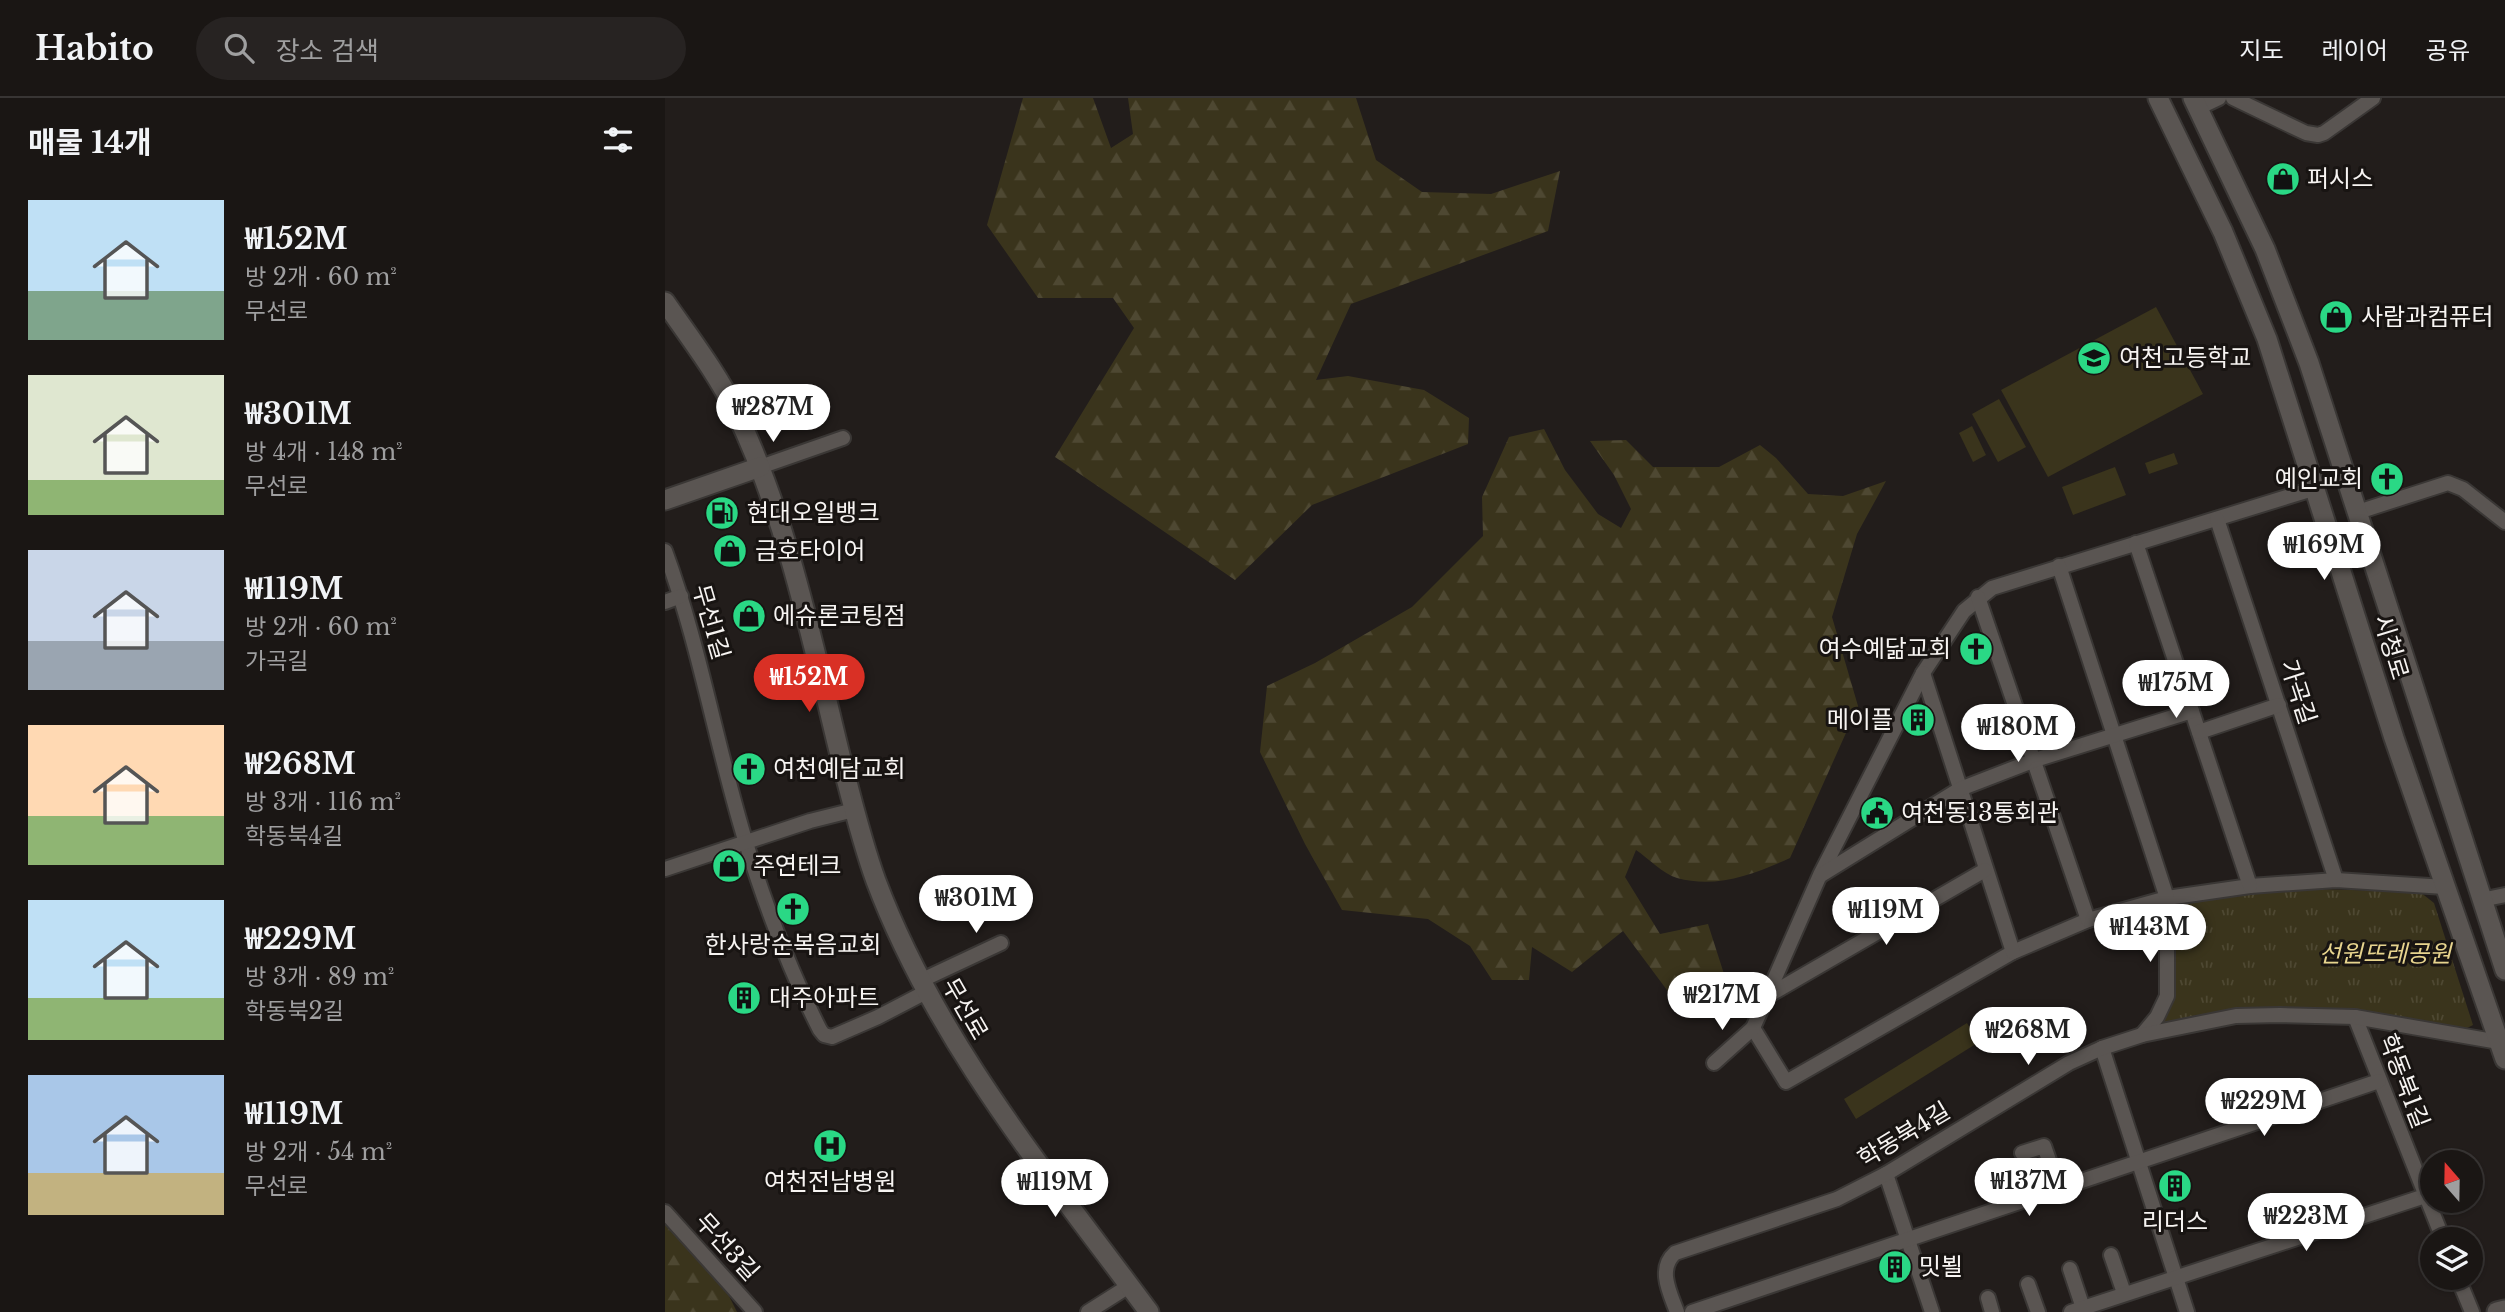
<!DOCTYPE html>
<html lang="ko">
<meta charset="utf-8">
<style>
body{margin:0;font-family:"Libre Baskerville","Noto Sans KR",serif;background:#272322;color:#f1f3f6;height:100vh;display:flex;flex-direction:column;font-size:26px;white-space:nowrap}
*{box-sizing:border-box;margin:0}
p{font-size:23px;color:#9f9fa0}
.icon{flex:none;width:38px;height:38px;fill:none;stroke:currentColor;stroke-width:2;stroke-linecap:round;stroke-linejoin:round}
.map{position:relative;flex:1;overflow:hidden}
.drawer{display:flex;flex-direction:column;background:#1a1614;width:665px}
.drawer>*{flex:none}
.needle{width:46px;rotate:340deg}
.controls{position:absolute;left:1755px;top:1052px;display:grid;gap:14px}
.controls a{display:grid;place-items:center;width:63px;height:63px;border-radius:50%;background:#1a1614;box-shadow:0 2px 5px #0004,0 0 0 2px #383534;font-size:35px}
.price{position:absolute;translate:-50% -60px;padding:0 16px;border-radius:24px;background:#fff;color:#222;font-size:23px;line-height:46px;filter:drop-shadow(0 2px 4px #0008)}
.price::after{content:'';position:absolute;left:50%;top:42px;width:21px;height:16px;margin-left:-10px;background:inherit;clip-path:polygon(0 0,100% 0,50% 100%)}
.price.current{background:#d93025;color:#fff}
ul{padding:0;list-style:none}
li{display:flex;align-items:center;gap:21px;height:175px;padding:0 28px}
li span{display:grid;place-items:center;flex:none;width:196px;height:140px;border-radius:0px;color:#555}
li>.icon{margin-inline-start:auto}
span .icon{width:84px;height:84px;fill:#fffc;stroke-width:1}
li b{font-size:30px}
h2{display:flex;justify-content:space-between;align-items:center;height:84px;padding:0 28px;font-size:30px}
header{display:flex;align-items:center;gap:42px;box-sizing:border-box;height:98px;padding:0 35px;background:#1a1614;border-bottom:2px solid #383534}
header strong{font-size:33px}
nav{display:flex;gap:38px;margin-inline-start:auto;font-size:24px}
.search{width:490px;height:63px;background:#272322;display:flex;align-items:center;gap:18px;box-sizing:border-box;padding:0 24px;border-radius:38px;color:#9f9fa0;font-size:26px}
main{display:flex;flex:1;min-height:0}
.map>svg:first-child{display:block}
</style>
<header>
<strong>Habito</strong>
<div class="search"><svg class="icon" aria-label="search" viewBox="0 0 24 24"><circle cx="10" cy="10" r="6"/><path d="M15 15l6 6"/></svg>장소 검색</div>
<nav><a>지도</a><a>레이어</a><a>공유</a></nav>
</header>
<main>
<section class="drawer">
<h2>매물 14개<svg class="icon" aria-label="filters" viewBox="0 0 24 24"><path d="M4 7h16M4 17h16"/><circle cx="9" cy="7" r="2"/><circle cx="15" cy="17" r="2"/></svg></h2>
<ul>
<li><span style="background:linear-gradient(#bfe0f5 65%,#7fa58c 0)"><svg class="icon" aria-label="home" viewBox="0 0 24 24"><path d="M3 11l9-7 9 7M6 9v11h12V9"/></svg></span><div><b>₩152M</b><p>방 2개 · 60 m²</p><p>무선로</p></div></li>
<li><span style="background:linear-gradient(#dfe7d0 75%,#8fb573 0)"><svg class="icon" aria-label="home" viewBox="0 0 24 24"><path d="M3 11l9-7 9 7M6 9v11h12V9"/></svg></span><div><b>₩301M</b><p>방 4개 · 148 m²</p><p>무선로</p></div></li>
<li><span style="background:linear-gradient(#c9d6e8 65%,#9aa5b1 0)"><svg class="icon" aria-label="home" viewBox="0 0 24 24"><path d="M3 11l9-7 9 7M6 9v11h12V9"/></svg></span><div><b>₩119M</b><p>방 2개 · 60 m²</p><p>가곡길</p></div></li>
<li><span style="background:linear-gradient(#ffd9b3 65%,#8fb573 0)"><svg class="icon" aria-label="home" viewBox="0 0 24 24"><path d="M3 11l9-7 9 7M6 9v11h12V9"/></svg></span><div><b>₩268M</b><p>방 3개 · 116 m²</p><p>학동북4길</p></div></li>
<li><span style="background:linear-gradient(#bfe0f5 70%,#8fb573 0)"><svg class="icon" aria-label="home" viewBox="0 0 24 24"><path d="M3 11l9-7 9 7M6 9v11h12V9"/></svg></span><div><b>₩229M</b><p>방 3개 · 89 m²</p><p>학동북2길</p></div></li>
<li><span style="background:linear-gradient(#a9c7e8 70%,#c2b280 0)"><svg class="icon" aria-label="home" viewBox="0 0 24 24"><path d="M3 11l9-7 9 7M6 9v11h12V9"/></svg></span><div><b>₩119M</b><p>방 2개 · 54 m²</p><p>무선로</p></div></li>
</ul>
</section>
<div class="map">
<svg width="1840" height="1214" viewBox="0 0 1840 1214">
<defs>
<pattern id="grass-tufts" width="24" height="20" patternUnits="userSpaceOnUse" patternTransform="scale(1.75)"><rect width="24" height="20" fill="#3a341c"/><path d="M3 7l-1-3M5 7V3M7 7l1-3M15 17l-1-3M17 17v-4M19 17l1-3" fill="none" stroke="#4e4832"/></pattern>
<pattern id="forest-firs" width="22" height="20" patternUnits="userSpaceOnUse" patternTransform="scale(1.75)"><rect width="22" height="20" fill="#3a341c"/><path d="M5 1l3.5 6h-7zM16 11l3.5 6h-7z" fill="#4e4832"/></pattern>
</defs>
<rect width="100%" height="100%" fill="#221d1b"/>
<path fill="url(#grass-tufts)" d="M1652 791 1755 794 1769 805 1808 927 1796 933 1585 911 1537 917 1490 928 1497 920 1509 807 1611 793Z"/>
<g fill="url(#forest-firs)">
<path d="M358 0H428L446 50 468 36 463 0H691L711 62 757 94 826 96 895 73 883 133 686 206 651 282 683 278 759 292 804 320 803 346 647 407 570 482 390 359 469 230 448 200H373L322 127Z"/>
<path d="M879 331 900 372 933 416 956 430 966 411 949 377 925 343 961 342 988 369H1054L1095 347 1111 360 1143 396 1178 398 1221 383 1192 436 1167 519 1193 608 1125 760C1089 776 1052 791 1012 780 998 776 983 760 971 752L960 779 995 836 1043 826 1067 901 1019 915 958 833 907 874 867 849 864 882H827L805 848 763 821 677 812 640 746 595 654 602 588 650 565 747 509 818 438 817 399 844 339Z"/>
<path d="M0 1117 64 1198 72 1214H0Z"/>
</g>
<g fill="#3a341c">
<path d="M1491 209 1538 296 1383 379 1336 292Z"/>
<path d="M1334 301 1361 349 1333 364 1307 316Z"/>
<path d="M1307 328 1321 357 1308 364 1294 335Z"/>
<path d="M1509 355 1513 366 1484 376 1480 365Z"/>
<path d="M1450 369 1461 397 1408 417 1397 389Z"/>
<path d="M1302 925 1314 944 1191 1021 1179 1001Z"/>
</g>
<g fill="none" stroke-linecap="round" stroke-linejoin="round">
<g stroke="#3a3735" stroke-width="18">
<g id="street">
<path d="M1568 0 1641 35 1653 37 1659 35 1708 0"/>
<path d="M1533 10 1554 0"/>
<path d="M95 369 178 340"/>
<path d="M1651 390 1327 490 1299 513 1258 575 1155 777 1088 930 1121 984 1348 854 1423 822 1502 800 1585 788 1671 782 1780 789"/>
<path d="M1693 414 1783 385 1798 391 1840 424"/>
<path d="M1552 421 1671 782"/>
<path d="M1471 445 1585 788"/>
<path d="M0 453C35 548 51 648 81 745 101 809 125 873 155 932L159 937 167 939 213 919 261 894"/>
<path d="M1394 468 1502 800V898L1492 919 1477 937"/>
<path d="M1313 499 1423 822"/>
<path d="M0 504 16 498"/>
<path d="M1258 575 1348 854"/>
<path d="M1534 634 1614 607"/>
<path d="M0 771 145 723 189 712"/>
<path d="M1156 777 1295 691 1370 662 1527 613"/>
<path d="M1816 802 1840 797"/>
<path d="M255 883 336 845"/>
<path d="M1104 897 1320 772"/>
<path d="M1690 919 1778 1141"/>
<path d="M1437 950 1522 1214"/>
<path d="M1049 965 1088 930"/>
<path d="M1357 1055 1379 1048 1394 1091"/>
<path d="M1221 1076 1267 1214"/>
<path d="M0 1114 90 1214"/>
<path d="M1446 1157 1459 1195"/>
<path d="M1405 1171 1418 1210"/>
<path d="M1793 1180 1807 1214"/>
<path d="M1363 1186 1373 1214"/>
<path d="M1323 1200 1327 1214"/>
<path d="M423 1214 464 1188"/>
<path d="M1012 1214C1005 1195 992 1171 1010 1155L1172 1101 1221 1076 1404 965 1437 950 1477 937 1571 918 1615 917 1690 919 1834 944"/>
<path d="M1027 1214 1714 983"/>
<path d="M1406 1214 1760 1098"/>
</g>
</g>
<g stroke="#3a3735" stroke-width="23">
<g id="secondary">
<path d="M1493 0 1558 134 1602 241 1729 640 1840 961"/>
<path d="M1528 0 1600 151 1644 265 1840 872"/>
<path d="M0 204C25 240 52 275 71 314 122 420 147 543 175 657 186 699 196 742 211 783 272 945 382 1076 484 1214"/>
<path d="M0 402 95 369"/>
<path d="M1832 1214 1840 1212"/>
</g>
</g>
<use href="#street" stroke="#5a5552" stroke-width="14"/>
<use href="#secondary" stroke="#5a5552" stroke-width="19"/>
</g>
<defs>
<g id="shop-disc" transform="scale(1.75)"><circle r="9.5" fill="#2ad885" stroke="#181412"/><path d="M-5-2.5h2.3a2.7 3.5 0 0 1 5.4 0H5L5.5 6h-11ZM-1.5-2.5h3a1.5 2.3 0 0 0-3 0Z" fill="#111"/></g>
<g id="school-disc" transform="scale(1.75)"><circle r="9.5" fill="#2ad885" stroke="#181412"/><path d="M0-5L7-2L0 1L-7-2ZM-4 1L0 2.5L4 1V4Q0 6-4 4Z" fill="#111"/></g>
<g id="church-disc" transform="scale(1.75)"><circle r="9.5" fill="#2ad885" stroke="#181412"/><path d="M-1.2-6h2.4v3.5h3.3v2.4h-3.3V6h-2.4V-.1h-3.3v-2.4h3.3Z" fill="#111"/></g>
<g id="fuel-disc" transform="scale(1.75)"><circle r="9.5" fill="#2ad885" stroke="#181412"/><path d="M-5.5-6h7V0h2V4h1.3V-2.5L3-4.5l.8-.8L6-3V5H2.5V1h-1V6h-7ZM-4.2-4.7v3.2H.2V-4.7Z" fill="#111"/></g>
<g id="building-disc" transform="scale(1.75)"><circle r="9.5" fill="#2ad885" stroke="#181412"/><path d="M-4-6H4V6H1V3H-1V6H-4ZM-2.5-4.3h1.7v1.8h-1.7ZM.8-4.3h1.7v1.8H.8ZM-2.5-1h1.7V.8h-1.7ZM.8-1h1.7V.8H.8Z" fill="#111"/></g>
<g id="civic-disc" transform="scale(1.75)"><circle r="9.5" fill="#2ad885" stroke="#181412"/><path d="M-.6-6.5H3V-4.5H.6V-3L4-1V1h2V6H-6V1h2V-1L-.6-3ZM-1.2 2.5V6h2.4V2.5Z" fill="#111"/></g>
<g id="hospital-disc" transform="scale(1.75)"><circle r="9.5" fill="#2ad885" stroke="#181412"/><path d="M-5-5h3v3.5h4V-5h3V5h-3V1.5h-4V5h-3Z" fill="#111"/></g>
</defs>
<g fill-rule="evenodd">
<use href="#shop-disc" x="1618" y="81"/>
<use href="#shop-disc" x="1671" y="219"/>
<use href="#school-disc" x="1429" y="260"/>
<use href="#church-disc" x="1722" y="381"/>
<use href="#fuel-disc" x="57" y="415"/>
<use href="#shop-disc" x="65" y="453"/>
<use href="#shop-disc" x="84" y="518"/>
<use href="#church-disc" x="1311" y="551"/>
<use href="#building-disc" x="1253" y="622"/>
<use href="#church-disc" x="84" y="671"/>
<use href="#civic-disc" x="1212" y="715"/>
<use href="#shop-disc" x="64" y="768"/>
<use href="#church-disc" x="128" y="811"/>
<use href="#building-disc" x="79" y="900"/>
<use href="#hospital-disc" x="165" y="1048"/>
<use href="#building-disc" x="1510" y="1088"/>
<use href="#building-disc" x="1230" y="1169"/>
</g>
<g text-anchor="middle" stroke-width="6" stroke-linejoin="round" paint-order="stroke">
<g font-size="24" fill="#f7f4f2" stroke="#181412" text-anchor="start">
<text x="1642" y="89">퍼시스</text>
<text x="1696" y="227">사람과컴퓨터</text>
<text x="1454" y="268">여천고등학교</text>
<text x="1698" y="389" text-anchor="end">예인교회</text>
<text x="82" y="423">현대오일뱅크</text>
<text x="90" y="461">금호타이어</text>
<text x="108" y="526">에슈론코팅점</text>
<text x="1286" y="559" text-anchor="end">여수예닮교회</text>
<text x="1228" y="630" text-anchor="end">메이플</text>
<text x="108" y="679">여천예담교회</text>
<text x="1236" y="723">여천동13통회관</text>
<text x="88" y="776">주연테크</text>
<text x="128" y="855" text-anchor="middle">한사랑순복음교회</text>
<text x="104" y="908">대주아파트</text>
<text x="165" y="1092" text-anchor="middle">여천전남병원</text>
<text x="1510" y="1132" text-anchor="middle">리더스</text>
<text x="1254" y="1177">밋뵐</text>
</g>
<g font-size="24" fill="#f7f4f2" stroke="#181412">
<text transform="translate(46 524) rotate(74)" y="8">무선1길</text>
<text transform="translate(1726 549) rotate(73)" y="8">시청로</text>
<text transform="translate(1633 594) rotate(72)" y="8">가곡길</text>
<text transform="translate(300 911) rotate(60)" y="8">무선로</text>
<text transform="translate(1739 983) rotate(69)" y="8">학동북1길</text>
<text transform="translate(1239 1037) rotate(-31)" y="8">학동북4길</text>
<text transform="translate(62 1149) rotate(48)" y="8">무선3길</text>
</g>
<g font-size="24" font-style="italic" fill="#e7d48e" stroke="#181412">
<text x="1720" y="864">선원뜨레공원</text>
</g>
</g>
</svg>
<div class="controls">
<a><svg class="needle" viewBox="-14 -14 28 28"><path d="M0-13l5 13h-10z" fill="#e53935"/><path d="M0 13l5-13h-10z" fill="#9f9fa0"/></svg></a>
<a><svg class="icon" aria-label="layers" viewBox="0 0 24 24"><path d="M12 4l9 5-9 5-9-5zM3 14l9 5 9-5"/></svg></a>
</div>
<b class="price" style="left:108px;top:346px">₩287M</b>
<b class="price" style="left:1659px;top:484px">₩169M</b>
<b class="price current" style="left:144px;top:616px">₩152M</b>
<b class="price" style="left:1511px;top:622px">₩175M</b>
<b class="price" style="left:1353px;top:666px">₩180M</b>
<b class="price" style="left:311px;top:837px">₩301M</b>
<b class="price" style="left:1221px;top:849px">₩119M</b>
<b class="price" style="left:1485px;top:866px">₩143M</b>
<b class="price" style="left:1057px;top:934px">₩217M</b>
<b class="price" style="left:1363px;top:969px">₩268M</b>
<b class="price" style="left:1599px;top:1040px">₩229M</b>
<b class="price" style="left:1364px;top:1120px">₩137M</b>
<b class="price" style="left:390px;top:1121px">₩119M</b>
<b class="price" style="left:1641px;top:1155px">₩223M</b>
</div>
</main>
